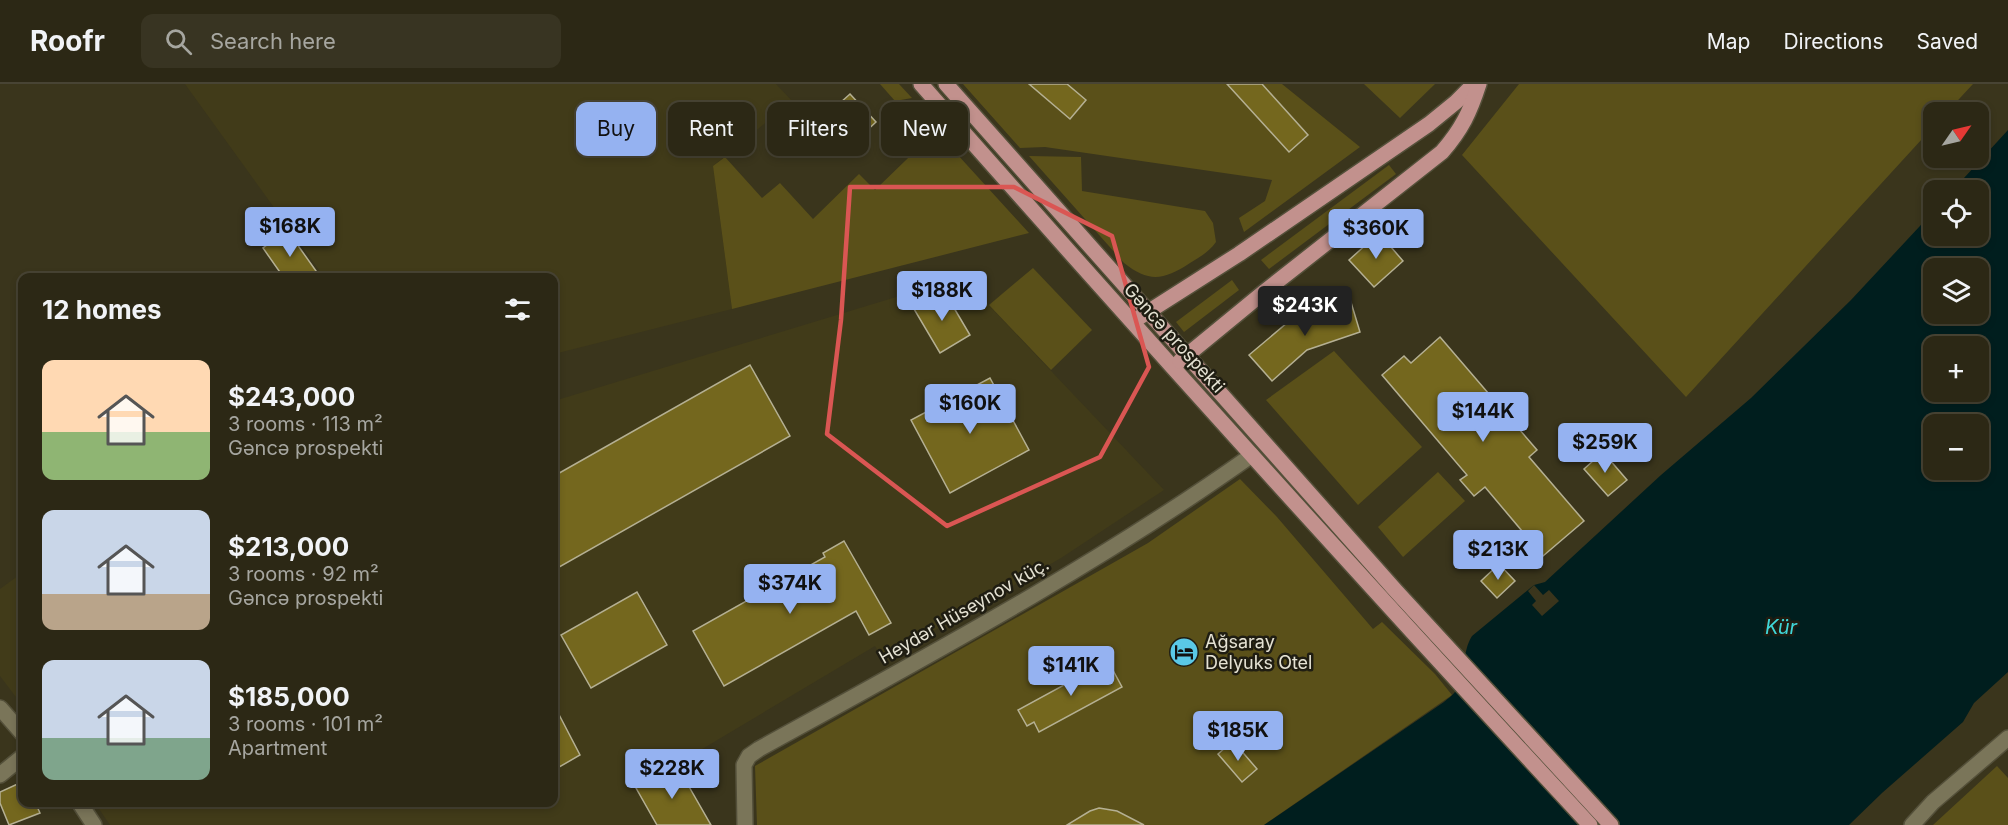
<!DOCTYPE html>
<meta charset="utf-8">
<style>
body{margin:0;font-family:Inter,sans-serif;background:#383422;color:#f1f3f6;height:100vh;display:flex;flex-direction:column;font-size:22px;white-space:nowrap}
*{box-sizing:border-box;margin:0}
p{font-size:20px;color:#a6a6a0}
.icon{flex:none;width:33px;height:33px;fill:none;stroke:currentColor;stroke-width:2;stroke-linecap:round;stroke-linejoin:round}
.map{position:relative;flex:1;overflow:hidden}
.drawer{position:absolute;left:18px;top:189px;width:540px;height:534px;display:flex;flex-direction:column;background:#2c2815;border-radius:12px;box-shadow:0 3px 9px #0003,0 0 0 2px #484434}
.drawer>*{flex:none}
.guide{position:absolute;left:576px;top:18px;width:570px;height:54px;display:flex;gap:12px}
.needle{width:39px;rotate:56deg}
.buttons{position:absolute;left:1923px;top:18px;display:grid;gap:12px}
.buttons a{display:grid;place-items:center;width:66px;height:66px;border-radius:12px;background:#2c2815;box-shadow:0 3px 9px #0003,0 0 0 2px #484434;font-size:30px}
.price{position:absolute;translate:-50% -51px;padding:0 14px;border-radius:6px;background:#95b2f1;color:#111;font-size:20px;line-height:39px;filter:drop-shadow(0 2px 3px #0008)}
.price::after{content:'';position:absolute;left:50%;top:36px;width:18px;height:14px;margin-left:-9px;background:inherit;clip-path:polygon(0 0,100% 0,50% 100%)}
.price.current{background:#222;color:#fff}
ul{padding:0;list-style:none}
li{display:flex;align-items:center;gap:18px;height:150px;padding:0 24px}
li span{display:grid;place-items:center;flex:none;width:168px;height:120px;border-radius:12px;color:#555}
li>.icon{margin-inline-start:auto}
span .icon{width:72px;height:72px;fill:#fffc;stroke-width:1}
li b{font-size:26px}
h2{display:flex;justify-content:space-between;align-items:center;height:72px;padding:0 24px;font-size:26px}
.pill{padding:0 21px;border-radius:12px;background:#2c2815;box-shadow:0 3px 9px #0003,0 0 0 2px #484434;font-size:21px;line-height:54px}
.pill.current{background:#95b2f1;color:#111}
header{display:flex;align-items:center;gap:36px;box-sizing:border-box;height:84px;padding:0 30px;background:#2c2815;border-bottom:2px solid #484434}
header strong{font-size:28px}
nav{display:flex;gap:33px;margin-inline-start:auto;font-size:21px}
.search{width:420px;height:54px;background:#383422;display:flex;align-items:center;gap:15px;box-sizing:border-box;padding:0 21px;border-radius:12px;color:#a6a6a0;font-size:22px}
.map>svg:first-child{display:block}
</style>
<header>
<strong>Roofr</strong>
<div class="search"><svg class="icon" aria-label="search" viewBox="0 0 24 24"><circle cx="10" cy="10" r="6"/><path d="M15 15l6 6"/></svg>Search here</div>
<nav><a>Map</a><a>Directions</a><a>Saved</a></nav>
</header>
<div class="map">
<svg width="2008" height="741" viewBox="0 0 2008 741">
<rect width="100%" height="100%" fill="#3a351c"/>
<g fill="#413b19">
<path d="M185 0H776L792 17 713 82 732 225 554 270V194L324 193Z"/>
<path d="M962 193 1164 406 1061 474 883 576 875 562 677 680 711 741H110L95 719 554 718V317Z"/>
<path d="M22 489V621L0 592V505Z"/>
</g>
<g fill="#5a5019">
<path d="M880 0H899L912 14 895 17Z"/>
<path d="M963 0H1282L1360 63 1244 148 1239 134 1265 117 1272 96 1045 63 1020 64Z"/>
<path d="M1364 0H1435L1400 34Z"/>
<path d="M1519 0H1973L1947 28H1934L1933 43 1686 313 1462 71Z"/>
<path d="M936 47 1029 149 732 225 713 82 725 73 762 114 780 99 813 135 859 90 875 106Z"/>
<path d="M1029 72 1081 73 1082 107 1205 127 1213 139 1216 158C1209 168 1200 173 1190 179 1164 196 1149 199 1124 179Z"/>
<path d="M1389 81 1396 90 1269 185 1261 176Z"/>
<path d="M1033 184 1092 246 1051 286 989 221Z"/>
<path d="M1232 196 1239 206 1184 248 1176 238Z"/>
<path d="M1334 267 1422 363 1358 421 1266 316Z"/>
<path d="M1438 388 1465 417 1403 473 1378 443Z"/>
<path d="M1240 395 1277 433 1373 545 1382 538 1435 590 1452 611 1264 741H757L755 682 1148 459Z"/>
<path d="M1997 682 2008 694V741H1933Z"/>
</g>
<path fill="#001e1e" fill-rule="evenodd" d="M2008 46V588L1974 619 1963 638 1882 709 1849 741H1264L1444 618C1447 615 1452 612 1455 608 1467 592 1461 569 1472 552L1534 501 1545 498 1661 391 1751 314 1851 216 1933 128 1934 152H1978V106H1953ZM1934 184H1978V230H1934ZM1934 262H1978V308H1934ZM1934 340H1978V386H1934Z"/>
<path fill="#3a351c" d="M1534 501 1543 511 1549 506 1559 517 1542 532 1532 521 1536 517 1528 507Z"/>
<g fill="#74671e" stroke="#b5b093" stroke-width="1.5">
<path d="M1029 0H1067L1086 16 1070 35Z"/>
<path d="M1227 0H1262L1308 51 1289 68Z"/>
<path d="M850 10 876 38 847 65 821 36Z"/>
<path d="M287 146 321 194H284L263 164Z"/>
<path d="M1379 149 1403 177 1374 203 1349 176Z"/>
<path d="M944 207 970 251 940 269 914 225Z"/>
<path d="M1350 215 1360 248 1307 266 1272 297 1249 271 1287 239Z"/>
<path d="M1440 253 1537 366 1529 373 1584 437 1543 472 1485 403 1474 412 1460 396 1467 391 1382 291 1404 272 1411 279Z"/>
<path d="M750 281 790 352 554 486V392Z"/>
<path d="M990 294 1029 366 950 409 911 336Z"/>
<path d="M1603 368 1627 396 1608 412 1584 385Z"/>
<path d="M844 457 891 539 869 551 856 527 724 602 693 547 825 473 823 469Z"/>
<path d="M1499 480 1515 497 1497 514 1481 497Z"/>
<path d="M637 508 667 561 591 604 561 551Z"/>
<path d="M1108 577 1122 603 1039 648 1034 638 1027 642 1018 626Z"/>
<path d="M554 621 580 671 554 686Z"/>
<path d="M1233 657 1257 685 1242 698 1218 670Z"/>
<path d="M676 680 711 741H657L636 704Z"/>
<path d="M22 698V718H35L40 729 9 741 0 719V708Z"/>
<path d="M1099 724 1117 727 1144 741H1067L1090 727Z"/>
</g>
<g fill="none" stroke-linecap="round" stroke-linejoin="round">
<g stroke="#54503a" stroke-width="18">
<g id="minor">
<path d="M0 624 22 649"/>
<path d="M0 691 22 673"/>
<path d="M79 718 94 741"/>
<path d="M745 741 744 681 749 672 759 665C926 573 1096 482 1252 371"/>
<path d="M1912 741 1933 718 2008 654"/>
</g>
</g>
<g stroke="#54503a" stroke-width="18">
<g id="major">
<path d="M921 0C1141 250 1364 497 1590 741"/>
<path d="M946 0 1396 507 1611 741"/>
<path d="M1140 233 1239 170 1429 40 1456 18 1474 0"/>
<path d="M1180 277 1264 208 1442 68C1462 45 1470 28 1479 0"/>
</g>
</g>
<use href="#minor" stroke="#7a7559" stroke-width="15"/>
<use href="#major" stroke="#c2918d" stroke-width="15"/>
</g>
<path fill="none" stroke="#da5653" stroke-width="4.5" stroke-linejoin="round" d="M850 103H1014L1112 152 1149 283 1100 373 947 442 827 350 841 236Z"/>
<defs>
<g id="hotel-disc" transform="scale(1.5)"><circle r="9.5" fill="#5ac8e6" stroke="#1f1d12"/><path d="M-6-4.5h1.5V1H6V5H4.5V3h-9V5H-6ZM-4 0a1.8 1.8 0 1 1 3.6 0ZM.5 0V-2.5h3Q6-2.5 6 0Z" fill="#111"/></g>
</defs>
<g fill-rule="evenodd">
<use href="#hotel-disc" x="1184" y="568"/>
</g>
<g text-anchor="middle" stroke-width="5" stroke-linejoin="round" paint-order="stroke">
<g font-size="18" fill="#e5e2d3" stroke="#1f1d12">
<text transform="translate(1174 254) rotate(48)" y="6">Gəncə prospekti</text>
<text transform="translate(964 527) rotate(-30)" y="6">Heydər Hüseynov küç.</text>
</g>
<g font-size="18" fill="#e5e2d3" stroke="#1f1d12" text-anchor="start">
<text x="1205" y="564">Ağsaray<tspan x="1205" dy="21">Delyuks Otel</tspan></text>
</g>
<g font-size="20" font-style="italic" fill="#3fd6d8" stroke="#1f1d12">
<text x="1781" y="550">Kür</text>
</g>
</g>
</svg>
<div class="buttons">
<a><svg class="needle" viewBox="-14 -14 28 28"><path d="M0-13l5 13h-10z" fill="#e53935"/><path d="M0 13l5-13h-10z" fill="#a6a6a0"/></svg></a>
<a><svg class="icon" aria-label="locate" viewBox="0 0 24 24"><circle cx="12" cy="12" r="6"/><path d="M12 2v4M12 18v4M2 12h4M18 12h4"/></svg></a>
<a><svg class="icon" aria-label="layers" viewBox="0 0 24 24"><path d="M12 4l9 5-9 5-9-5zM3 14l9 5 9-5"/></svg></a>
<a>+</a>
<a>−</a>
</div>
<b class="price" style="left:290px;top:174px">$168K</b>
<b class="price" style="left:1376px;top:176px">$360K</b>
<b class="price" style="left:942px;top:238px">$188K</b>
<b class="price current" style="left:1305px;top:253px">$243K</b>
<b class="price" style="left:970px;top:351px">$160K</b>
<b class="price" style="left:1483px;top:359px">$144K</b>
<b class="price" style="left:1605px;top:390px">$259K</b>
<b class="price" style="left:1498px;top:497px">$213K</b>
<b class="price" style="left:790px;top:531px">$374K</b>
<b class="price" style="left:1071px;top:613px">$141K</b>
<b class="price" style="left:1238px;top:678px">$185K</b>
<b class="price" style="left:672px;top:716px">$228K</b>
<div class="guide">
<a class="pill current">Buy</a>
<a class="pill">Rent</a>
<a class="pill">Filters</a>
<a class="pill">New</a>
</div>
<section class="drawer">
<h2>12 homes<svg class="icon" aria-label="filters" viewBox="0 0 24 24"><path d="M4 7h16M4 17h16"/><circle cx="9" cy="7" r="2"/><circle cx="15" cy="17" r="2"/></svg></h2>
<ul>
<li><span style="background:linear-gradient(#ffd9b3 60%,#8fb573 0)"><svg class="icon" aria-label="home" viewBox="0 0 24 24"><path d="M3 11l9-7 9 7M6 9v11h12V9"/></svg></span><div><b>$243,000</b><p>3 rooms · 113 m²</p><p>Gəncə prospekti</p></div></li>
<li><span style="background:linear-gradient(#c9d6e8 70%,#b9a48a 0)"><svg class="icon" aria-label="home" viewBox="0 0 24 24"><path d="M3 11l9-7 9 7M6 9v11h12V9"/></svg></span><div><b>$213,000</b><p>3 rooms · 92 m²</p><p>Gəncə prospekti</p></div></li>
<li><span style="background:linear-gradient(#c9d6e8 65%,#7fa58c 0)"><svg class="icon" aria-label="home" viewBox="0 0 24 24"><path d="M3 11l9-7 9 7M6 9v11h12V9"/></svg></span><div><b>$185,000</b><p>3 rooms · 101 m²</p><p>Apartment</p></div></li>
</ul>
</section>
</div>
